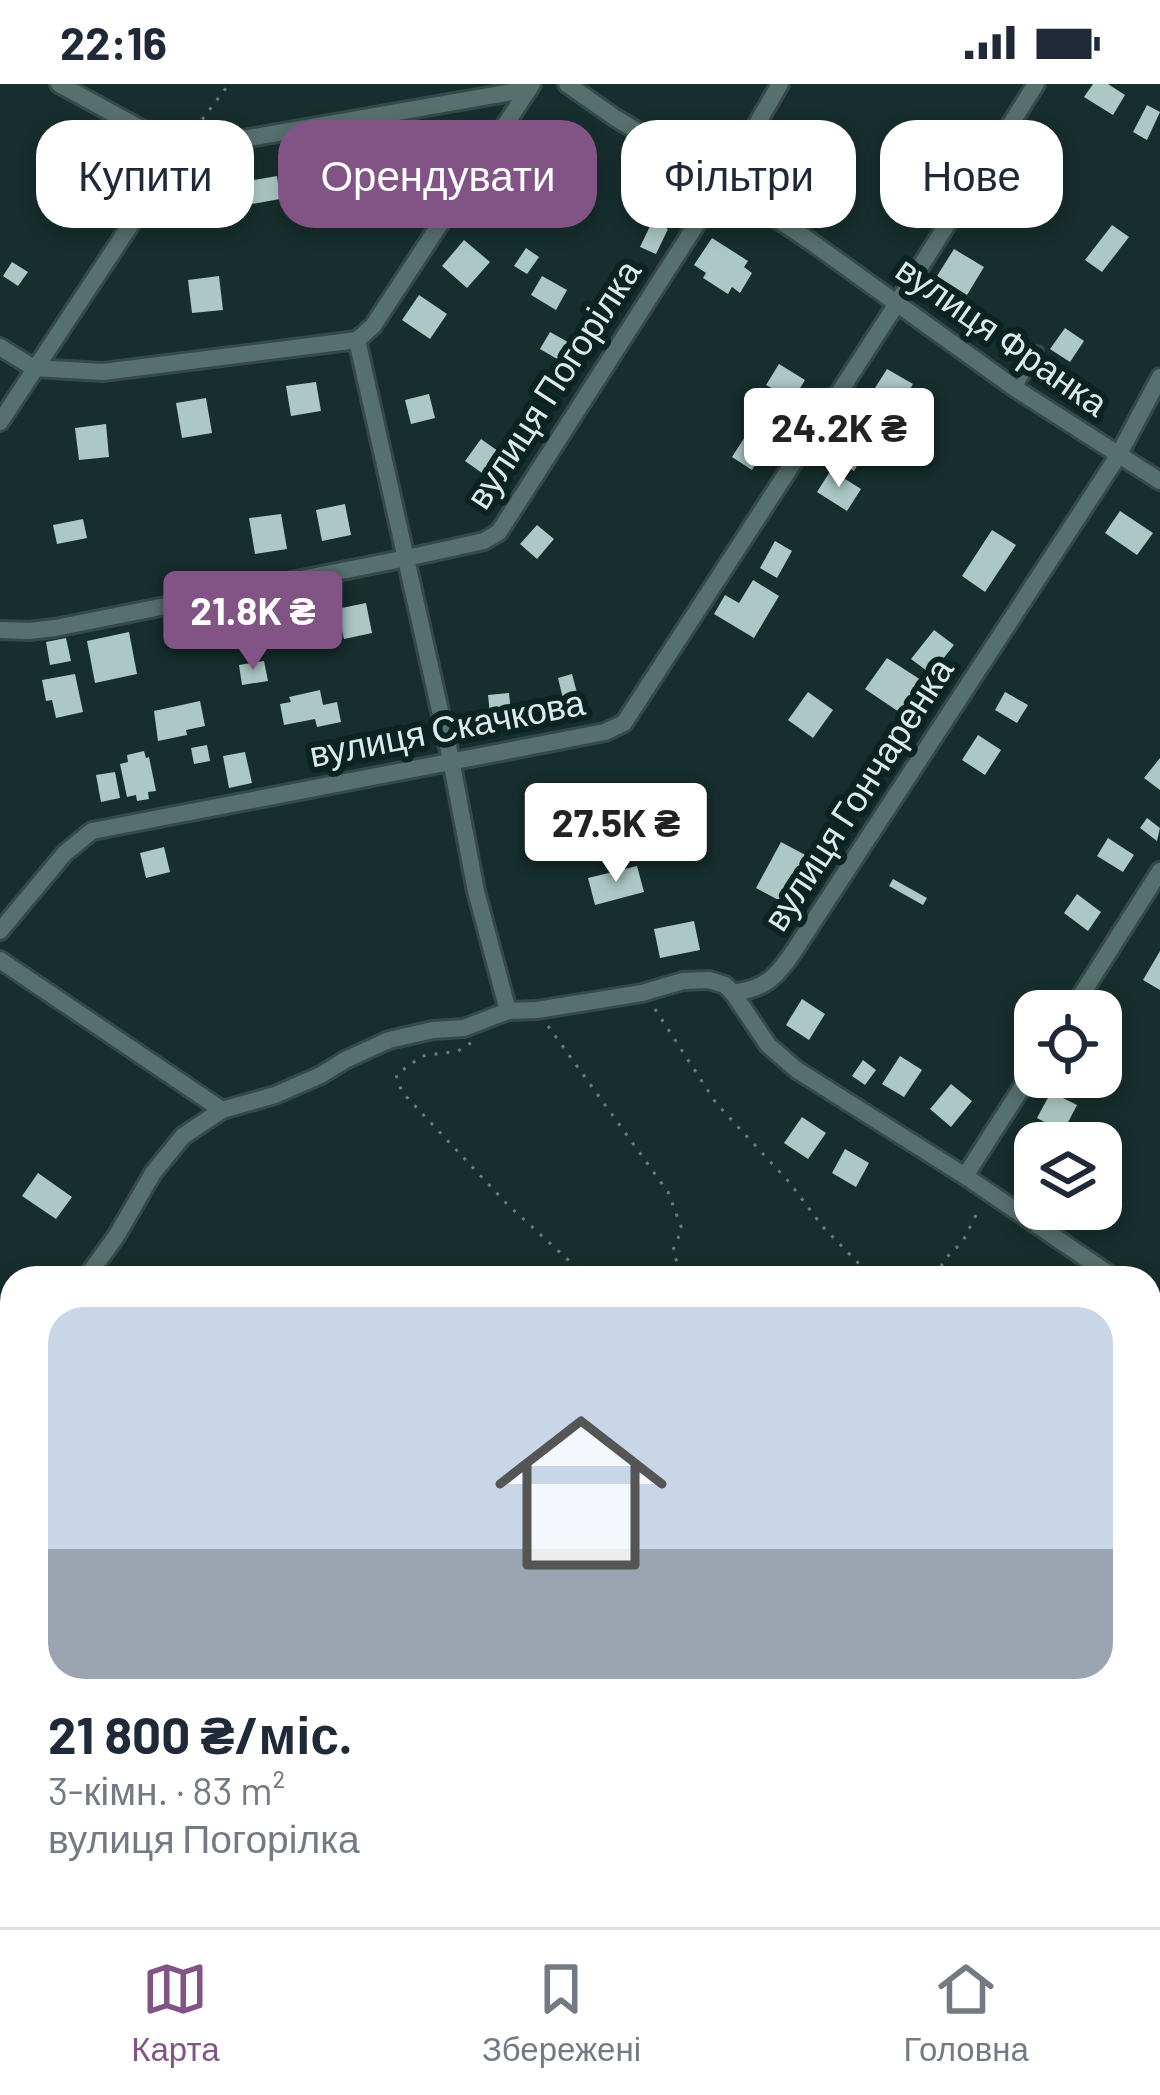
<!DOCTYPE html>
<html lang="uk">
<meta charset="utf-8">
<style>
body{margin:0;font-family:Barlow,sans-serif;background:#f2f2f3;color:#1f2937;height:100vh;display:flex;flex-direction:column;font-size:45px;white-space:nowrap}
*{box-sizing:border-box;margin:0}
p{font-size:39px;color:#747a83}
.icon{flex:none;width:66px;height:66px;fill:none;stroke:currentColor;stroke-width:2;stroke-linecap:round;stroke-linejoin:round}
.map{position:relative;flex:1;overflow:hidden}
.sheet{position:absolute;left:0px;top:1182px;width:1161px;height:663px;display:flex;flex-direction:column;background:#fff;border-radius:36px 36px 0 0;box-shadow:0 6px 18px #0003}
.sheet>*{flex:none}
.top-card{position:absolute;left:36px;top:36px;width:1089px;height:108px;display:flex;gap:24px}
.fabs{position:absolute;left:1014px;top:906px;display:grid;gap:24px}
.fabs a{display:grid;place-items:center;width:108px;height:108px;border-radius:24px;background:#fff;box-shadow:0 6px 18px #0003;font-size:60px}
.price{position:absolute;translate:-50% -102px;padding:0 27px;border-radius:12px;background:#fff;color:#222;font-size:39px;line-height:78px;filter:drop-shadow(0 3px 6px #0008)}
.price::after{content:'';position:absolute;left:50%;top:72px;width:36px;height:27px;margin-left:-18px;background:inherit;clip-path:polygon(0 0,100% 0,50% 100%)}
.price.on{background:#825385;color:#fff}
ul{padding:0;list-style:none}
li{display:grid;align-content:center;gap:24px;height:636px;padding:0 48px}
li+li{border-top:3px solid #e0e1e3}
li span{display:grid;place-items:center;height:372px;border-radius:36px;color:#555}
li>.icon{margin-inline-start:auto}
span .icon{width:216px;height:216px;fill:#fffc;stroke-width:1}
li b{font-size:51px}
.pill{padding:0 42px;border-radius:36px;background:#fff;box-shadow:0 6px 18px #0003;font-size:42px;line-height:108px}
.pill.on{background:#825385;color:#fff}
.status{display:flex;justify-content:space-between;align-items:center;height:84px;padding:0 60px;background:#fff;direction:ltr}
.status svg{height:33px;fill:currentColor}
.tabs{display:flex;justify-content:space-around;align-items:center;height:168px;border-top:3px solid #e0e1e3;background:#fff;font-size:33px;color:#747a83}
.tabs a{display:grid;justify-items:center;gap:6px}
.tabs .on{color:#825385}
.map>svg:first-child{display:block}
</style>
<div class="status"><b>22:16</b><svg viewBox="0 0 49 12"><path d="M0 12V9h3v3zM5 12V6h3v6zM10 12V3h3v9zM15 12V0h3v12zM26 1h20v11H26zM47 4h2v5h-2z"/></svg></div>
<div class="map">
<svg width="1160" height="1843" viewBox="0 0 1160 1843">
<rect width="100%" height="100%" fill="#162e2d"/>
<path fill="#165754" d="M1160 1600V1843H1001L1000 1833H1149V1613Z"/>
<g fill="#abc8c5">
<path d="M1093 0H1108L1125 11 1113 31 1084 13Z"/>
<path d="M1147 21 1160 28 1147 56 1133 48Z"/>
<path d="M551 41 585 61 570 86 536 67Z"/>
<path d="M311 77 315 104 289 107 285 81Z"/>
<path d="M381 82 386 123 351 127 346 86Z"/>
<path d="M277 92 280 115 252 120 248 97Z"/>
<path d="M215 95 218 122 190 125 187 98Z"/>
<path d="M652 138 668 145 656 170 640 163Z"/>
<path d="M1112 141 1129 153 1102 188 1085 176Z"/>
<path d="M712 154 748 177 744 183 752 189 740 209 732 203 728 210 703 194 706 189 694 181Z"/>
<path d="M464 156 490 178 467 204 442 182Z"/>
<path d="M526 164 539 173 527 190 514 182Z"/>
<path d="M954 165 984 183 967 211 937 192Z"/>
<path d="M12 178 28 188 18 202 3 192Z"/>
<path d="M219 192 223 226 192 229 188 196Z"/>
<path d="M542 192 567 206 556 226 531 211Z"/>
<path d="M419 211 447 230 430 255 402 236Z"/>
<path d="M1065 244 1084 257 1070 278 1050 265Z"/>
<path d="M550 248 586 268 576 286 540 265Z"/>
<path d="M779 280 805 296 793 316 766 301Z"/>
<path d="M887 285 913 300 901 320 875 304Z"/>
<path d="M316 298 321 327 291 332 286 302Z"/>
<path d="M429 310 435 334 411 340 405 316Z"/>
<path d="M206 314 212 349 182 354 176 319Z"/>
<path d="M757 334 777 346 752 386 732 373Z"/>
<path d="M106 340 109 373 79 376 75 344Z"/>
<path d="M839 352 865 368 854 387 828 371Z"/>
<path d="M481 355 505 372 489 394 465 377Z"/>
<path d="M831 386 861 405 847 427 817 408Z"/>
<path d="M345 420 351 451 322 457 316 426Z"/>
<path d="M1120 427 1153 449 1137 471 1105 449Z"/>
<path d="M281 430 287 465 255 470 249 434Z"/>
<path d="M83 435 87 454 57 460 53 441Z"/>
<path d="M537 441 554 455 537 475 520 460Z"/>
<path d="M992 446 1016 461 985 508 962 492Z"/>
<path d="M775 457 792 467 777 494 760 484Z"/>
<path d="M753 496 779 512 754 554 714 530 725 511 739 519Z"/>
<path d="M366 519 372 549 344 555 337 525Z"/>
<path d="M318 530 323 556 280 564 275 538Z"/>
<path d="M934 546 954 561 931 590 911 575Z"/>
<path d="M129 548 137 590 95 599 87 557Z"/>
<path d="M66 554 71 577 50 581 46 558Z"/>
<path d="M887 574 924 598 902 630 865 605Z"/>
<path d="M264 577 268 597 242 601 239 581Z"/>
<path d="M75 590 83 628 56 634 52 616 46 617 42 596Z"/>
<path d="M572 590 580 620 565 623 558 594Z"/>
<path d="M320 606 323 621 337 618 341 638 317 643 315 635 284 641 280 620 291 618 289 613Z"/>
<path d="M808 608 833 626 813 654 788 636Z"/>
<path d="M1005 608 1028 621 1017 639 995 626Z"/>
<path d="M509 609 512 638 491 640 488 611Z"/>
<path d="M200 617 205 642 186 646 187 651 158 657 154 627Z"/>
<path d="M978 651 1001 666 985 691 962 676Z"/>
<path d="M207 661 210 677 194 680 191 664Z"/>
<path d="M144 667 146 674 149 673 156 707 148 708 149 715 137 717 136 711 127 713 120 680 128 678 127 671Z"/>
<path d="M245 668 252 699 229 704 223 672Z"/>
<path d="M1160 674V706L1144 694Z"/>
<path d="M115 688 120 714 101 718 96 691Z"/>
<path d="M1147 734 1160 744 1157 757 1140 744Z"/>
<path d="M1108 754 1134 771 1123 788 1097 772Z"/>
<path d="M781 758 811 774 786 820 756 804Z"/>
<path d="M164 763 170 788 146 794 140 769Z"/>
<path d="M637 782 644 808 595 821 588 794Z"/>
<path d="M893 795 927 814 923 821 889 802Z"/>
<path d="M1077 810 1101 828 1088 847 1064 829Z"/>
<path d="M694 837 700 866 660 874 654 845Z"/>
<path d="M1160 867V906L1143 896Z"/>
<path d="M802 915 825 930 809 956 786 941Z"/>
<path d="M900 972 922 986 904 1013 882 1000Z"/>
<path d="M863 976 876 986 865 1001 852 992Z"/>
<path d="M951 1000 972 1017 951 1043 930 1025Z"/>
<path d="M1051 1008 1077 1021 1063 1048 1037 1034Z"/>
<path d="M802 1033 826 1049 808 1075 784 1059Z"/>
<path d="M1084 1040 1109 1055 1101 1068V1059H1072Z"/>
<path d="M845 1065 869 1079 856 1103 832 1089Z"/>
<path d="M38 1089 72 1113 56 1135 22 1112Z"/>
</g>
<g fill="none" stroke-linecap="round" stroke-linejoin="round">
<g stroke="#354948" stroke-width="14">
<path id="service" d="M1018 303 1038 267"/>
</g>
<g stroke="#354948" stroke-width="22">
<g id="minor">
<path d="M567 0 614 33 723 99 810 157 1016 305 1160 397"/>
<path d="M180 66 529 5"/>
<path d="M357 256 451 676 476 807 508 927"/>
<path d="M0 263 34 284 103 288 357 256 373 242 532 0"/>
<path d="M0 338 180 66 59 0"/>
<path d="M0 546 29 547 55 544 407 474 484 457 499 448 723 99 780 0"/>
<path d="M0 847 65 769 92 747 605 648 624 639 896 221 1036 0"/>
<path d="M0 876 222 1026"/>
<path d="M733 909C768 904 777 892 796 864L1118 372 1160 293"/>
<path d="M1071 927 1160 787"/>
<path d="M965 1092 1035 983"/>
<path d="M86 1194 117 1151 153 1089 183 1052 222 1026 275 1011 321 991 345 976 389 956 433 946 464 944 508 927 537 926 642 909 683 897 709 896 725 901 733 909 768 961 797 986 965 1092 1115 1194"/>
<path d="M1149 1215 1160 1221"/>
<path d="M0 1320 12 1301"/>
<path d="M1149 1420 1160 1404"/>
<path d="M0 1627 12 1617"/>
<path d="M9 1763 12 1783"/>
<path d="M20 1833 22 1843"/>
<path d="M175 1833 199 1843"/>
<path d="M786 1833 798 1843"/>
</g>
</g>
<g stroke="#697d7c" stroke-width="3" stroke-dasharray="3 9" stroke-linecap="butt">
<path d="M195 45 229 0"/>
<path d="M655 925 716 1019 789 1098 823 1143 873 1194"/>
<path d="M548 942 668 1108 682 1145 673 1166 682 1194"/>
<path d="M471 959 458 967 422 972 396 991 402 1008 507 1120 588 1194"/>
<path d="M938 1194 943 1177 963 1157 980 1123"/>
<path d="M1149 1461 1160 1466"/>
<path d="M1149 1598 1160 1605"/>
</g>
<use href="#service" stroke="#56706e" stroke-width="8"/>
<use href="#minor" stroke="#56706e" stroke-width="16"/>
</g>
<g text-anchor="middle" stroke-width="12" stroke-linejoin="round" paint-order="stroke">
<g font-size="36" fill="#ddecea" stroke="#0b2423">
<text transform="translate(1002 252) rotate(35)" y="13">вулиця Франка</text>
<text transform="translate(553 300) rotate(-57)" y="13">вулиця Погорілка</text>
<text transform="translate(447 644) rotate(-11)" y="13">вулиця Скачкова</text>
<text transform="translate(858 710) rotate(-57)" y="13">вулиця Гончаренка</text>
</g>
</g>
</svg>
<div class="fabs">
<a><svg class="icon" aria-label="locate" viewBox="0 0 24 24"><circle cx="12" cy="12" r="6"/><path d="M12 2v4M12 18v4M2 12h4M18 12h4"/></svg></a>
<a><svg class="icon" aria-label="layers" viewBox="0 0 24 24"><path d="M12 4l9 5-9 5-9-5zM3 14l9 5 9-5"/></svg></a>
</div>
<b class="price" style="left:839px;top:406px">24.2K ₴</b>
<b class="price on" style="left:253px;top:589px">21.8K ₴</b>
<b class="price" style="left:616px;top:801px">27.5K ₴</b>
<div class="top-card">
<a class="pill">Купити</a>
<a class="pill on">Орендувати</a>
<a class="pill">Фільтри</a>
<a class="pill">Нове</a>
</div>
<section class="sheet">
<ul>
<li><span style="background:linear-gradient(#c9d6e8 65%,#9aa5b1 0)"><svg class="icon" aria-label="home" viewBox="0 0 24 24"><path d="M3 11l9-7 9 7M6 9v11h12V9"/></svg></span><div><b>21 800 ₴/міс.</b><p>3-кімн. · 83 m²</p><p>вулиця Погорілка</p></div></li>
</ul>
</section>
</div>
<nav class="tabs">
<a class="on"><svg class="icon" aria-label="map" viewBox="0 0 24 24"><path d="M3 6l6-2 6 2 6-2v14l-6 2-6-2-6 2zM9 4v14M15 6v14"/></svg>Карта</a>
<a><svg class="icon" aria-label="saved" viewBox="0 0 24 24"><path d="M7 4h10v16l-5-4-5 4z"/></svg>Збережені</a>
<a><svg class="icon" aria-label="home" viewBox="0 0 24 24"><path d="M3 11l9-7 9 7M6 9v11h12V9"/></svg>Головна</a>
</nav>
